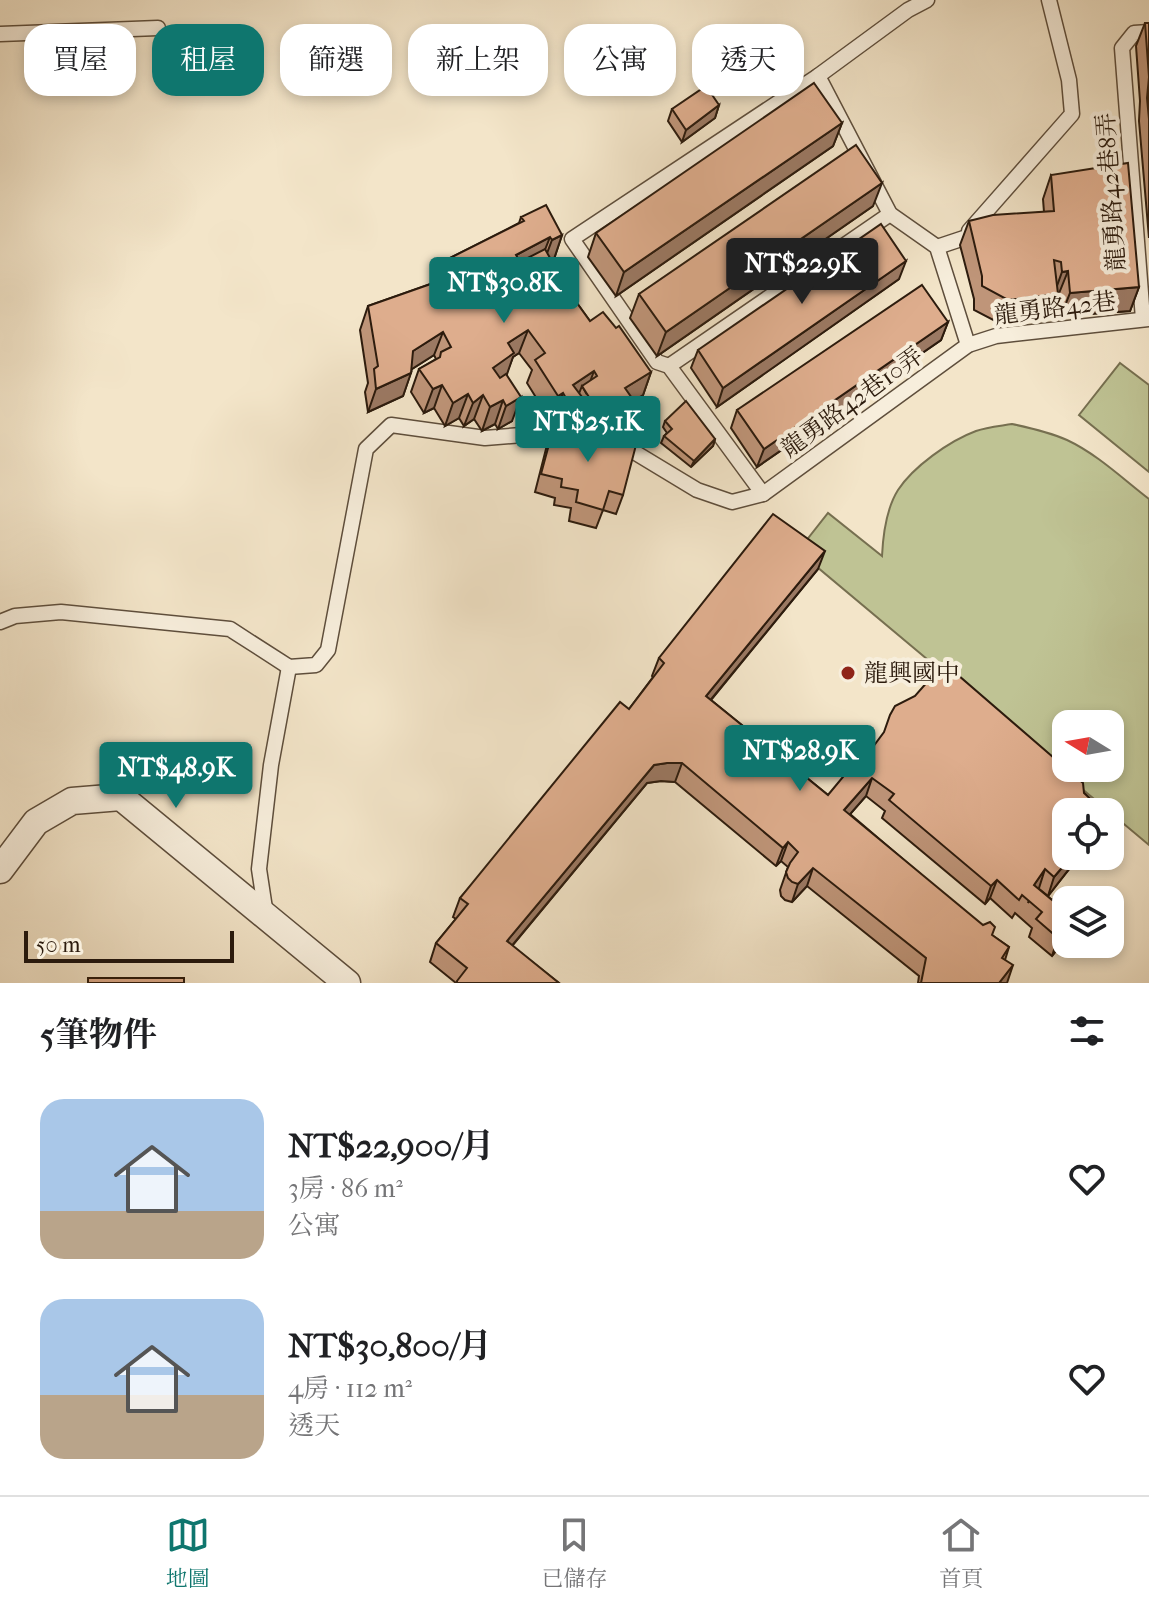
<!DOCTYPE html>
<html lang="zh-TW">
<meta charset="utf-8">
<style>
body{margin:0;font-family:"IM FELL French Canon","Noto Serif TC",serif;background:#f6f6f6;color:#202124;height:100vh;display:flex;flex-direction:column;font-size:30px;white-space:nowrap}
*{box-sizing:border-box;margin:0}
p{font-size:26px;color:#757577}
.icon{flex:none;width:44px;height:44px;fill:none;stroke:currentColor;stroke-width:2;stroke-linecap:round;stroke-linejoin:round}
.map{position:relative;height:983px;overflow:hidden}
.sheet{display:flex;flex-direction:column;background:#fff;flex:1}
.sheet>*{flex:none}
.hud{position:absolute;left:24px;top:24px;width:1102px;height:72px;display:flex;gap:16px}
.needle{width:52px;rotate:281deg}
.tools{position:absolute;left:1052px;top:710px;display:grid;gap:16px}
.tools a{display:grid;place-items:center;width:72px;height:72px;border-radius:16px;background:#fff;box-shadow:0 4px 12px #0003;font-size:40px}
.scale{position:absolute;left:24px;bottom:20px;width:210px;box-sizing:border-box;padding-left:8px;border:4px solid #2c1b0d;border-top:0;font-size:22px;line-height:28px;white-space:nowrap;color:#2c1b0d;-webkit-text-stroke:6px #f7eedc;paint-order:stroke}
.price{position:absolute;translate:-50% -68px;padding:0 18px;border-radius:8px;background:#0f766e;color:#fff;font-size:26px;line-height:52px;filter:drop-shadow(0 2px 4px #0008)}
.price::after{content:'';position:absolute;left:50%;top:48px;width:24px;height:18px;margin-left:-12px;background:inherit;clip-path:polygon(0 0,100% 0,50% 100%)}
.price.current{background:#222;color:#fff}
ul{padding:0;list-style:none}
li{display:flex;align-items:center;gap:24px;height:200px;padding:0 40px}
li span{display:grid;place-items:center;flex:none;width:224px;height:160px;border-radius:24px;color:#555}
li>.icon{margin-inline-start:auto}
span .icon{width:96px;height:96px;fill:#fffc;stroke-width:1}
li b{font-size:34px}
h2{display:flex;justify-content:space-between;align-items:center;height:96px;padding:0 40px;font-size:34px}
.tag{padding:0 28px;border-radius:24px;background:#fff;box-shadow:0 4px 12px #0003;font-size:28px;line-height:72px}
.tag.current{background:#0f766e;color:#fff}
.tabs{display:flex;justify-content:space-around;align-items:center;height:112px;border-top:2px solid #e0e0e0;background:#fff;font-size:22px;color:#757577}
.tabs a{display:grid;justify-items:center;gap:4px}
.tabs .current{color:#0f766e}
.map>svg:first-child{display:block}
</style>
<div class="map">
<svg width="1149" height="983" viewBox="0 0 1149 983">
<rect width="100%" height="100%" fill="#f3e5c9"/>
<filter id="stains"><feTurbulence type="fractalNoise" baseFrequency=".0025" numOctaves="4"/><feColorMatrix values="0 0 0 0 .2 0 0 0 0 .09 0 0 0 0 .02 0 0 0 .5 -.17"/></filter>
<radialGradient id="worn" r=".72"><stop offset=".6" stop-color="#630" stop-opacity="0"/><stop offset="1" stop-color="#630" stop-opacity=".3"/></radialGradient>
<g fill="#bfc394" stroke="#766f50" stroke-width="2" fill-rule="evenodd">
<path d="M1120 363 1149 385V472L1079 415Z"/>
<path d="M1012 424C1031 428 1049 432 1067 440 1097 454 1123 479 1149 499V845L798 551 828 513 882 556C883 535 886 509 898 490 913 467 949 441 976 431 987 427 1000 426 1012 424ZM1066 724H1110V768H1066Z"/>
</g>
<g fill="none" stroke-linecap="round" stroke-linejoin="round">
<g stroke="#5e4e3c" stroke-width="17">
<g id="service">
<path d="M0 34 158 28"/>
<path d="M818 76 890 214 937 247 968 345"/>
<path d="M969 231 1072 114 1069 80 1049 0"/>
<path d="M937 247 964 238 979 235"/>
<path d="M1143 319 1122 48 1134 33 1149 32"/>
<path d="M669 366 890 214"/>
<path d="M590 435 611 438 697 490 732 502 763 494 968 345 996 336 1149 319"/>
<path d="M763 494 669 366 657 362 572 239 818 76 908 10 927 0"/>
<path d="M0 622 15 616 61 612 230 629 289 667 316 665 328 650 366 449 391 425 485 438 559 432 570 433"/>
<path d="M266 915 259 869 271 765 289 667"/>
</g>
</g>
<g stroke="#5e4e3c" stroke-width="29">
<path id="minor" d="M0 870 36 822 72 801 121 797 347 983"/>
</g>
<use href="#service" stroke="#f7eedc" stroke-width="14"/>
<use href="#minor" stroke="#f7eedc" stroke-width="26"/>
</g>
<g fill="#bf9579" stroke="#2c1b0d" stroke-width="2">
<path d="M1145 23H1149V238L1139 121 1140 101 1136 46Z"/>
<path d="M751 56 783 59 781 65 759 78 748 63Z"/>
<path d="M719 105 715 118 682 142 668 121 672 109Z"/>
<path d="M842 123 833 146 616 296 588 257 596 233Z"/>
<path d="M1051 175 1139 287 1130 311 1061 316 1059 294 1057 295 1049 318 999 323 974 310V299L960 245 969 221 1044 212 1043 199Z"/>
<path d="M873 206 657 356 630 318 639 294Z"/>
<path d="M521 217 562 235 554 259 551 260 569 292 590 321 651 372 643 395 634 401 625 425 612 433 602 431 597 421 586 428 579 418 576 425 558 423 554 417 550 420 527 383 532 370 519 353 513 357 506 375 512 421 498 429 495 424 482 431 474 419 464 426 459 418 445 426 434 408 424 413 411 392 419 369 436 359 434 355 412 369 403 396 368 412 365 392 368 383 360 330 368 306 436 282 444 261 519 223Z"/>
<path d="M899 279 717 407 691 368 698 350Z"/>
<path d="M948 322 941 340 757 467 731 428 737 410Z"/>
<path d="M665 421 715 439 713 446 691 467 661 443 664 436 667 433 663 427Z"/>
<path d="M555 422 623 495 616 514 603 510 596 528 569 521 571 508 554 505 555 498 535 492 548 441Z"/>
<path d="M818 569 711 700 828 795 861 763 1084 793 1098 806 1096 812H1066V856H1079L1078 858 1048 896 1038 888 1052 900 1066 905V938L1052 956 1029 937 1032 928 1015 913 1012 918 990 898 985 904 882 818 885 811 866 796 850 814 992 935 1009 947 1005 960 1007 983H918L919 976 807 886 792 902 785 900 781 896 780 890 788 867 781 861 776 866 675 782 661 781 647 783 512 946 559 983H456L430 962 436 943 456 919 453 917 460 898 629 709 653 677 652 676 659 658Z"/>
</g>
<g fill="#9b7963" stroke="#2c1b0d" stroke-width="2">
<path d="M783 59 781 65 759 78 761 72Z"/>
<path d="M719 105 715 118 682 142 686 130Z"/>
<path d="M842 123 833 146 616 296 624 272Z"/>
<path d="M882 183 873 206 657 356 666 332Z"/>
<path d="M562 235 554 259 543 264 552 240Z"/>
<path d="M550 237 541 260 508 279 516 255Z"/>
<path d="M906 261 899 279 717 407 723 388Z"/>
<path d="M1068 271 1049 318 999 323 1008 300 1054 294 1062 272Z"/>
<path d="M1139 287 1130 311 1061 316 1070 293Z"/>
<path d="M948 322 941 340 757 467 764 449Z"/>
<path d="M528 330 519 353 513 357 506 377 485 391 493 368 508 343Z"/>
<path d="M443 332 434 355 404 374 413 351Z"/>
<path d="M594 371 586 393 582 386 576 401H585L576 425 558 423 573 385Z"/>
<path d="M651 372 643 395 620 409 625 388Z"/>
<path d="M411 373 403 396 368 412 376 389Z"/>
<path d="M442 385 434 408 424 413 433 389Z"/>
<path d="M563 393 554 417 550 420 558 396Z"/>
<path d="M468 394 459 418 445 426 453 403Z"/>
<path d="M483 395 474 419 464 426 473 403Z"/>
<path d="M521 397 512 421 498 429 506 406Z"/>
<path d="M605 398 597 421 586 428 594 405Z"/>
<path d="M503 400 495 424 482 431 490 407Z"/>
<path d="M634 401 625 425 612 433 620 410Z"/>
<path d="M715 439 713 446 691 467 694 461Z"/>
<path d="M825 551 818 569 699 714 706 696Z"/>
<path d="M667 763H682L675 782 661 781 647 783 500 960 507 941 654 765Z"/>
<path d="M872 778 866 796 838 828 844 810Z"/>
<path d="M788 842 781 861 776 866 783 848Z"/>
<path d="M1072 856H1079L1048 896 1054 877Z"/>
<path d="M813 868 807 886 792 902 798 884Z"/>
<path d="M1045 869 1039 888 1028 903 1034 885Z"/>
<path d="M997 880 990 898 985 904 991 886Z"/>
<path d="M1066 928V938L1052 956 1058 938Z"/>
<path d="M1013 965 1007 983H999Z"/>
</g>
<g fill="#dead8d" stroke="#2c1b0d" stroke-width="2">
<path d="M1145 23H1149V119L1147 98 1149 77Z"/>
<path d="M772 43 783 59 761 72 751 56Z"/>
<path d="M814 83 842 123 624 272 596 233Z"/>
<path d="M706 86 719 105 686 130 672 109Z"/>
<path d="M856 145 882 183 666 332 639 294Z"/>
<path d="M1128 163 1139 287 1070 293 1068 271 1062 272 1061 262 1054 260 1058 294 1008 300 982 286V276L969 221 993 215 1054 211 1051 175Z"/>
<path d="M546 205 562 235 552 240 550 237 516 255 520 262 545 249 569 292 590 321 603 312 616 328 619 326 651 372 625 388 634 401 620 410 610 408 605 398 594 405 582 386 597 376 594 371 573 385 585 401 567 400 563 393 558 396 535 360 545 353 528 330 508 343 514 353 493 368 500 378 506 374 521 397 506 406 503 400 490 407 483 395 473 403 468 394 453 403 442 385 433 389 419 369 440 357 441 352 451 347 443 332 413 351 411 373 376 389 374 369 378 366 368 306 451 277 444 261 524 221 521 217Z"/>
<path d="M881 224 906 261 723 388 698 350Z"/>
<path d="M922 285 948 322 764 449 737 410Z"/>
<path d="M686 401 715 439 694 461 664 436 672 429 665 421Z"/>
<path d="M555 422 636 445 623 495 609 491 603 510 576 502 578 490 561 487 562 479 541 474Z"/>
<path d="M773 514 825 551 706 696 828 795 857 760 861 763 884 732 890 715 895 706 915 696 944 663 1083 783 1084 793 1098 806 1093 812H1066V856H1072L1054 877 1045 869 1034 885 1052 900 1056 897 1066 905V928L1058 938 1036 919 1042 912 1022 895 1019 900 997 880 991 886 889 800 894 794 872 778 844 810 983 925 990 922 995 927 992 935 1009 947 1002 958 1013 965 999 983H921L926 958 813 868 798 884 792 882 788 878 786 872 790 863 798 852 788 842 783 848 682 763H667L654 765 507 941 559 983H457V981L467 968 436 943 468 904 460 898 620 702 629 709 664 663 659 658Z"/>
<rect x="88" y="978" width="96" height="5"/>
</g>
<circle fill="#8f2418" stroke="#f7eedc" stroke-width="3" cx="848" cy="673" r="8"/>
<g text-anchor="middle" stroke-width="8" stroke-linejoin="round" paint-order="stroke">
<g font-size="24" fill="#2c1b0d" stroke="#f7eedc">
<text transform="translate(1111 192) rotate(-94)" y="8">龍勇路42巷8弄</text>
<text transform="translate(1055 308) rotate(-7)" y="8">龍勇路42巷</text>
<text transform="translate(852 402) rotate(-36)" y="8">龍勇路42巷10弄</text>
</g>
<g font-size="24" fill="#2c1b0d" stroke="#f7eedc" text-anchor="start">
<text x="864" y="681">龍興國中</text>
</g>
</g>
<rect width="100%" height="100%" filter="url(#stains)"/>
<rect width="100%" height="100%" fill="url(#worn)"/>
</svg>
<div class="tools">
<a><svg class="needle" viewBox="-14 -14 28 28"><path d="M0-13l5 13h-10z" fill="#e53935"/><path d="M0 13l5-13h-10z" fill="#757577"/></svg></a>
<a><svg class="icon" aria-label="locate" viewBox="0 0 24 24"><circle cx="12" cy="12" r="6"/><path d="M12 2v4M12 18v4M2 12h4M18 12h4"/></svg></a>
<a><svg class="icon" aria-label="layers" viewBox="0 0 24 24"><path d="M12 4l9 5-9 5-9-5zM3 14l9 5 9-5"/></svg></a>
</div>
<div class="scale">50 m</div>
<b class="price current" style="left:802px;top:306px">NT$22.9K</b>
<b class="price" style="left:504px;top:325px">NT$30.8K</b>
<b class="price" style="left:588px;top:464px">NT$25.1K</b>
<b class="price" style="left:800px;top:793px">NT$28.9K</b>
<b class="price" style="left:176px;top:810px">NT$48.9K</b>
<div class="hud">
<a class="tag">買屋</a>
<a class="tag current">租屋</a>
<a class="tag">篩選</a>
<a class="tag">新上架</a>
<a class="tag">公寓</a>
<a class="tag">透天</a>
</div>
</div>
<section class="sheet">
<h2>5筆物件<svg class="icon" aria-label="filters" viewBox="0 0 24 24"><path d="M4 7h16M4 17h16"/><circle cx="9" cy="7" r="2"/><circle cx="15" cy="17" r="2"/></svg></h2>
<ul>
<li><span style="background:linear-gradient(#a9c7e8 70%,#b9a48a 0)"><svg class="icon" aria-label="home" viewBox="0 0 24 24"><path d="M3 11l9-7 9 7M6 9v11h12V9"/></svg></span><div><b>NT$22,900/月</b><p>3房 · 86 m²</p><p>公寓</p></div><svg class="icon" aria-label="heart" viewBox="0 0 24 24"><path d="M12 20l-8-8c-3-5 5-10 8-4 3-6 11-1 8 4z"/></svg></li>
<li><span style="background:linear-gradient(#a9c7e8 60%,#b9a48a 0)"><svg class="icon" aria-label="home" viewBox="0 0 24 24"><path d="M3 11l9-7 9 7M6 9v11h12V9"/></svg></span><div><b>NT$30,800/月</b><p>4房 · 112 m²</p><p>透天</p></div><svg class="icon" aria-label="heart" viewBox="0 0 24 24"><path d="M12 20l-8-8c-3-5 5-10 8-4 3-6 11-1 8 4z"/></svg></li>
</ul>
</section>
<nav class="tabs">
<a class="current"><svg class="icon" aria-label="map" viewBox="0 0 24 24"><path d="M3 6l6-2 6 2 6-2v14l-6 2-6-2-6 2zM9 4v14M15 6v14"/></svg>地圖</a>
<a><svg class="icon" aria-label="saved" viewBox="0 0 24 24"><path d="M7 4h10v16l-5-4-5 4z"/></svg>已儲存</a>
<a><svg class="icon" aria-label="home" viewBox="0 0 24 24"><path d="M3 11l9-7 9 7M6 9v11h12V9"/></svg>首頁</a>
</nav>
